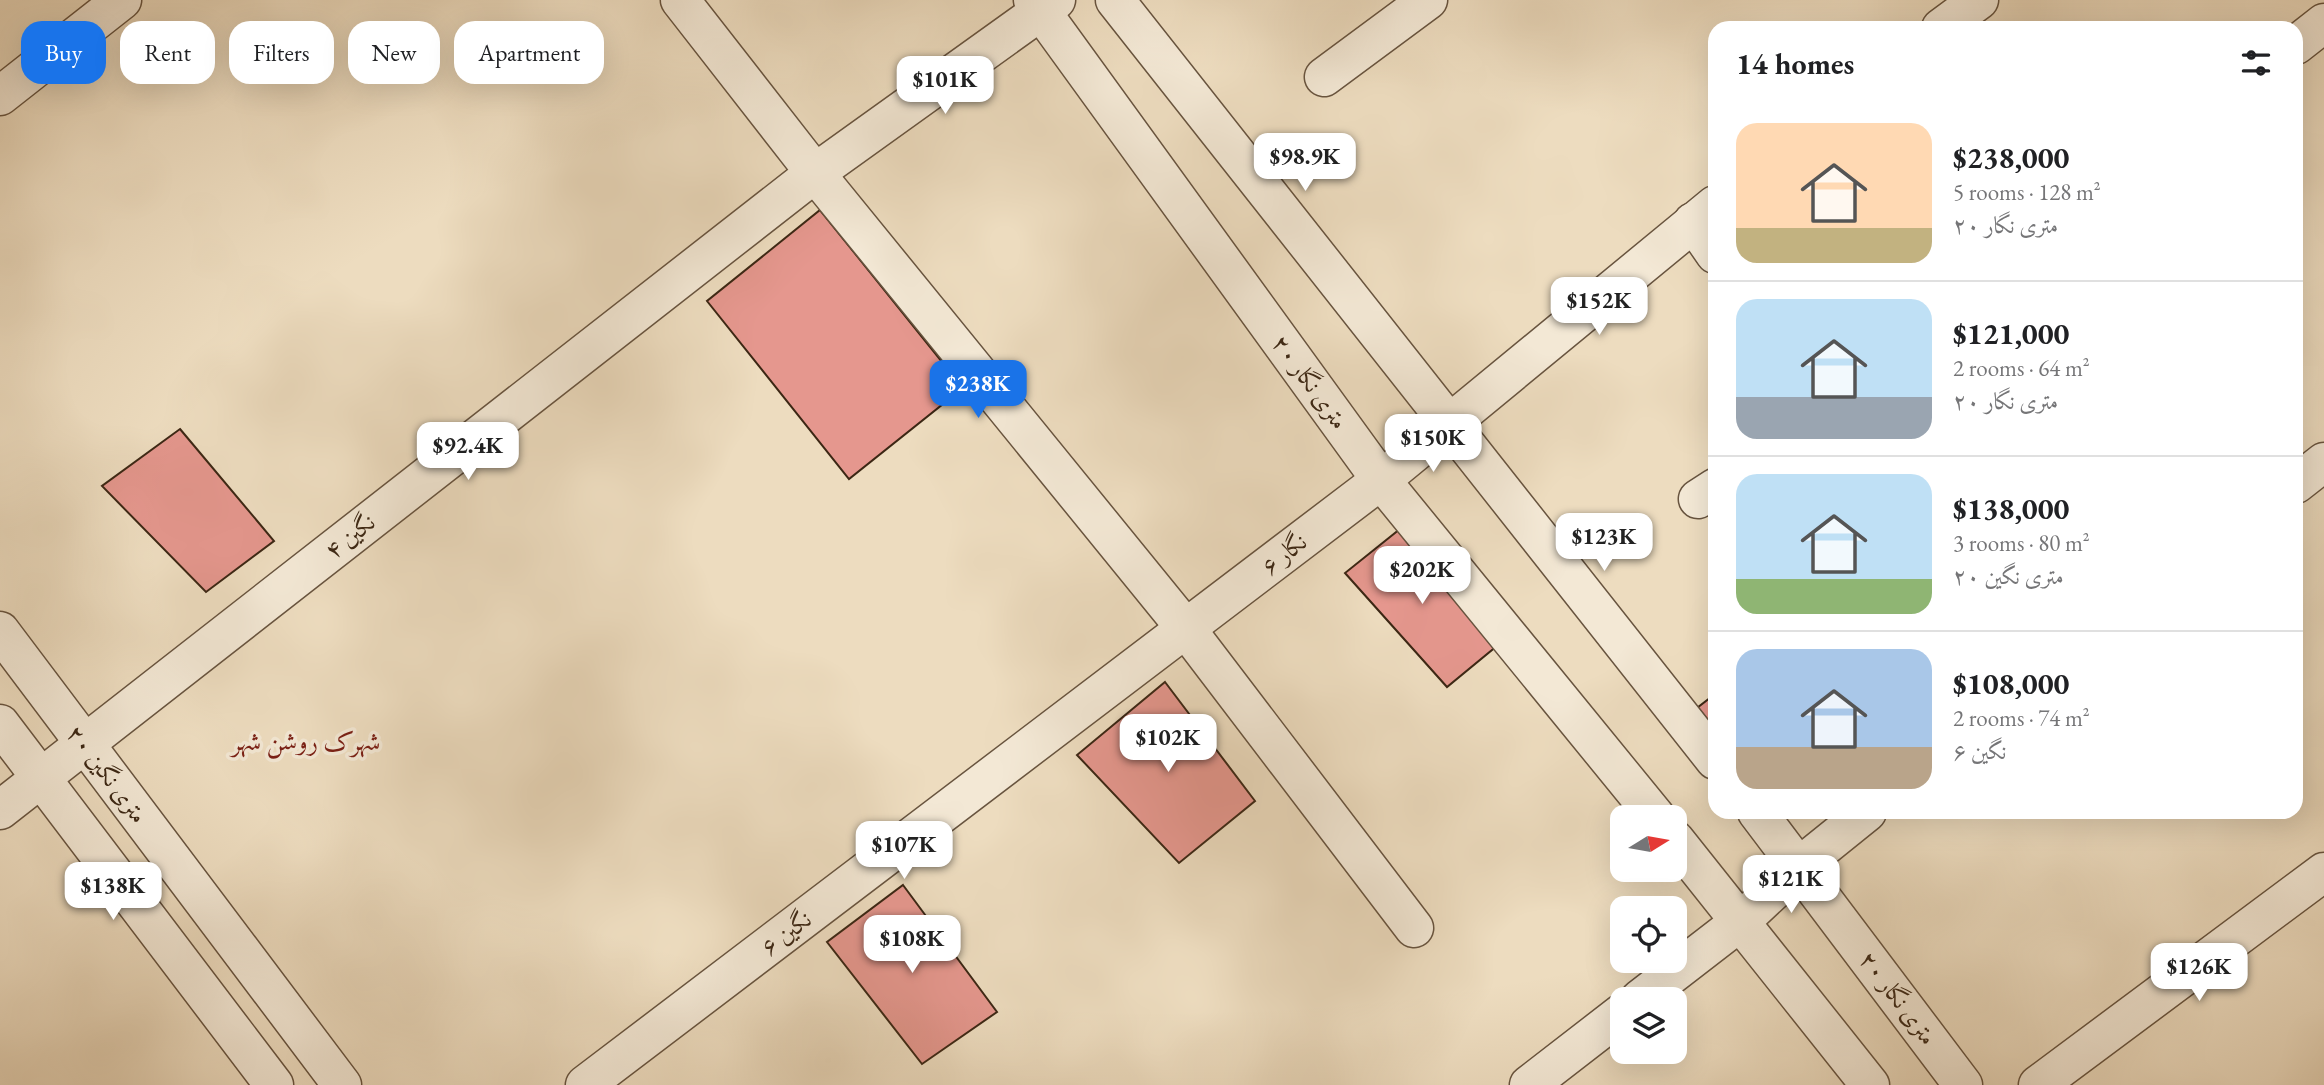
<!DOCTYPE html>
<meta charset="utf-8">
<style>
body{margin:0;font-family:"EB Garamond",Amiri,serif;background:#f2f2f2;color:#202124;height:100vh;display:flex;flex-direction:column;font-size:26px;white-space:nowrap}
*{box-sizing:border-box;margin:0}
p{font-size:23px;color:#757577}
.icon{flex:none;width:38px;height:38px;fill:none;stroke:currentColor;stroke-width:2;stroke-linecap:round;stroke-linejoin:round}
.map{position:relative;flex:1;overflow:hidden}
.details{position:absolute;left:1708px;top:21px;width:595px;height:798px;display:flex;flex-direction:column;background:#fff;border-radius:21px;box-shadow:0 7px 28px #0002}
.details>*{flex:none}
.banner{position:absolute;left:21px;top:21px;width:665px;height:63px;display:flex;gap:14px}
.needle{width:46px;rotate:79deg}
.controls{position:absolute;left:1610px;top:805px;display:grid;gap:14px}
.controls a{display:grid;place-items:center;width:77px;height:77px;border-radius:14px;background:#fff;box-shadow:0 7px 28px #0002;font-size:35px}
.price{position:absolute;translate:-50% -60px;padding:0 16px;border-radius:14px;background:#fff;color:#222;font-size:23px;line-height:46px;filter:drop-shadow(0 2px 4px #0008)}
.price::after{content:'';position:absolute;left:50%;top:42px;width:21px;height:16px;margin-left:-10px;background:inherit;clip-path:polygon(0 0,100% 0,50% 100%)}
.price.current{background:#1a73e8;color:#fff}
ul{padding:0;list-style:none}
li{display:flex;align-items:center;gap:21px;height:175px;padding:0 28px}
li+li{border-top:2px solid #e0e0e0}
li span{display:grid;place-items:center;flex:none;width:196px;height:140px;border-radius:21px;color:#555}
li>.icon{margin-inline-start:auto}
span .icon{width:84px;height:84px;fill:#fffc;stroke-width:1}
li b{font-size:30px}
h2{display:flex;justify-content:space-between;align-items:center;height:84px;padding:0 28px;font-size:30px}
.chip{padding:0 24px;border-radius:21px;background:#fff;box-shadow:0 7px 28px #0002;font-size:24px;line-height:63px}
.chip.current{background:#1a73e8;color:#fff}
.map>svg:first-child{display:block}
</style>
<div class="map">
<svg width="2324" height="1085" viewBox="0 0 2324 1085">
<rect width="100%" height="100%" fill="#eddcbf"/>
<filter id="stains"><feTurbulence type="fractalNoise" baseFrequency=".00286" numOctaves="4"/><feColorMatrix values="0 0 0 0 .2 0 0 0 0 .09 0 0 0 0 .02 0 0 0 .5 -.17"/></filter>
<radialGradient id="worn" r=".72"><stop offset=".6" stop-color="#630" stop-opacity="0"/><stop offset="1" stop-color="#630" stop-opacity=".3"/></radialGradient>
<g fill="#e5978e" stroke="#3c2714" stroke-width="2">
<path d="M820 210 963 388 849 479 707 301Z"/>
<path d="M180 429 274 541 206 592 102 486Z"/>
<path d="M1405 525 1498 645 1447 687 1345 573Z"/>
<path d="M1165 682 1255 801 1179 863 1077 755Z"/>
<path d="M1715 694V729L1697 708Z"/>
<path d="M903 885 997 1012 922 1064 827 942Z"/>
</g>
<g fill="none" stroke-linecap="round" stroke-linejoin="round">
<g stroke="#68543f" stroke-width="41">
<g id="minor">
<path d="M680 0 815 173 1187 630 1414 928"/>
<path d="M1033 0 1381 480 1656 817"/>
<path d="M1115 0 1715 760"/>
<path d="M1941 28 1979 0"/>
<path d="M2296 45 2324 23"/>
<path d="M1324 77 1428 0"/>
<path d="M0 96 122 0"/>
<path d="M1693 222 1715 254"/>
<path d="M2296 484 2324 462"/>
<path d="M1698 499 1715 488"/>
<path d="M0 631 342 1085"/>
<path d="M0 724 274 1085"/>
<path d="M0 810 815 173 1056 0"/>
<path d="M1757 812 1963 1085"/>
<path d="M1675 840 1870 1085"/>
<path d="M1640 999 1741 921 1800 866 1867 812"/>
<path d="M585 1085 1381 480 1715 205"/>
<path d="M1529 1085 1622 1013"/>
<path d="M2038 1085 2324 872"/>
</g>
</g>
<use href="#minor" stroke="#f3e8d5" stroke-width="38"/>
</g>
<g text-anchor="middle" stroke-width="7" stroke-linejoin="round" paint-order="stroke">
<g font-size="24" fill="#3c2714" stroke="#f3e8d5">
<text transform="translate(1310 382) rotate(54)" y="8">۲۰ متری نگار</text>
<text transform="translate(350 536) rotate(-38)" y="8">نگین ۴</text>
<text transform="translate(1284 554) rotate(-38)" y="8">نگار ۶</text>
<text transform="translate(107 774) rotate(53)" y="8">۲۰ متری نگین</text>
<text transform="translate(786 933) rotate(-37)" y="8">نگین ۶</text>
<text transform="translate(1898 998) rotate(53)" y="8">۲۰ متری نگار</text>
</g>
<g font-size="26" fill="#7a1f14" stroke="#f3e8d5">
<text x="306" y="750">شهرک روشن شهر</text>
</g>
</g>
<rect width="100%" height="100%" filter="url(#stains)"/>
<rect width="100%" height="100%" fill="url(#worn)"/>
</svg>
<div class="controls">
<a><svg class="needle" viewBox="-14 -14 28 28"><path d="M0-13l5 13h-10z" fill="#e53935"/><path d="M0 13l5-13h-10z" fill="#757577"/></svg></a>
<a><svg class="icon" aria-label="locate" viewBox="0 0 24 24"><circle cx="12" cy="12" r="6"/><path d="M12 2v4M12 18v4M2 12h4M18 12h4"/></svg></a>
<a><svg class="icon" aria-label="layers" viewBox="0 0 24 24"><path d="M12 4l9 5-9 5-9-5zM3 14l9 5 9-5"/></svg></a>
</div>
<b class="price" style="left:945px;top:116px">$101K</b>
<b class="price" style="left:1305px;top:193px">$98.9K</b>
<b class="price" style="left:1599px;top:337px">$152K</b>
<b class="price current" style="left:978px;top:420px">$238K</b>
<b class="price" style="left:1433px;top:474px">$150K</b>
<b class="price" style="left:468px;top:482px">$92.4K</b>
<b class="price" style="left:1604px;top:573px">$123K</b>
<b class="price" style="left:1422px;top:606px">$202K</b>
<b class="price" style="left:1168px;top:774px">$102K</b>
<b class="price" style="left:904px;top:881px">$107K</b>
<b class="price" style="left:1791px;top:915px">$121K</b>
<b class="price" style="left:113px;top:922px">$138K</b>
<b class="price" style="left:912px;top:975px">$108K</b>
<b class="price" style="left:2199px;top:1003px">$126K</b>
<div class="banner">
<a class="chip current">Buy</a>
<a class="chip">Rent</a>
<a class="chip">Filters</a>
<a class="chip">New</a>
<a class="chip">Apartment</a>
</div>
<section class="details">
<h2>14 homes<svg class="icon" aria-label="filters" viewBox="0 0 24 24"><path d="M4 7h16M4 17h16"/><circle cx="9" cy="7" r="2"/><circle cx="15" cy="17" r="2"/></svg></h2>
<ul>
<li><span style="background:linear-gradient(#ffd9b3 75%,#c2b280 0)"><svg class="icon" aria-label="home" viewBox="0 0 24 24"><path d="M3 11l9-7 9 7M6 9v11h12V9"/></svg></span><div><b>$238,000</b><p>5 rooms · 128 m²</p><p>۲۰ متری نگار</p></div></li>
<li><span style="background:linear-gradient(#bfe0f5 70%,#9aa5b1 0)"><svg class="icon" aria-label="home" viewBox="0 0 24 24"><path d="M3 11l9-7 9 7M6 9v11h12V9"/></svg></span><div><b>$121,000</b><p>2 rooms · 64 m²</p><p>۲۰ متری نگار</p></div></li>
<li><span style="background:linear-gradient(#bfe0f5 75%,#8fb573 0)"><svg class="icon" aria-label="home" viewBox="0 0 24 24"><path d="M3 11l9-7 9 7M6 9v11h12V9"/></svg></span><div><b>$138,000</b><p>3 rooms · 80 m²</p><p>۲۰ متری نگین</p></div></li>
<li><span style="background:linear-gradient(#a9c7e8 70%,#b9a48a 0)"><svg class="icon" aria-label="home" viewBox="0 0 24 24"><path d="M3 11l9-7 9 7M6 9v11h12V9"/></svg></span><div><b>$108,000</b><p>2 rooms · 74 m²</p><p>نگین ۶</p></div></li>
</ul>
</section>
</div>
